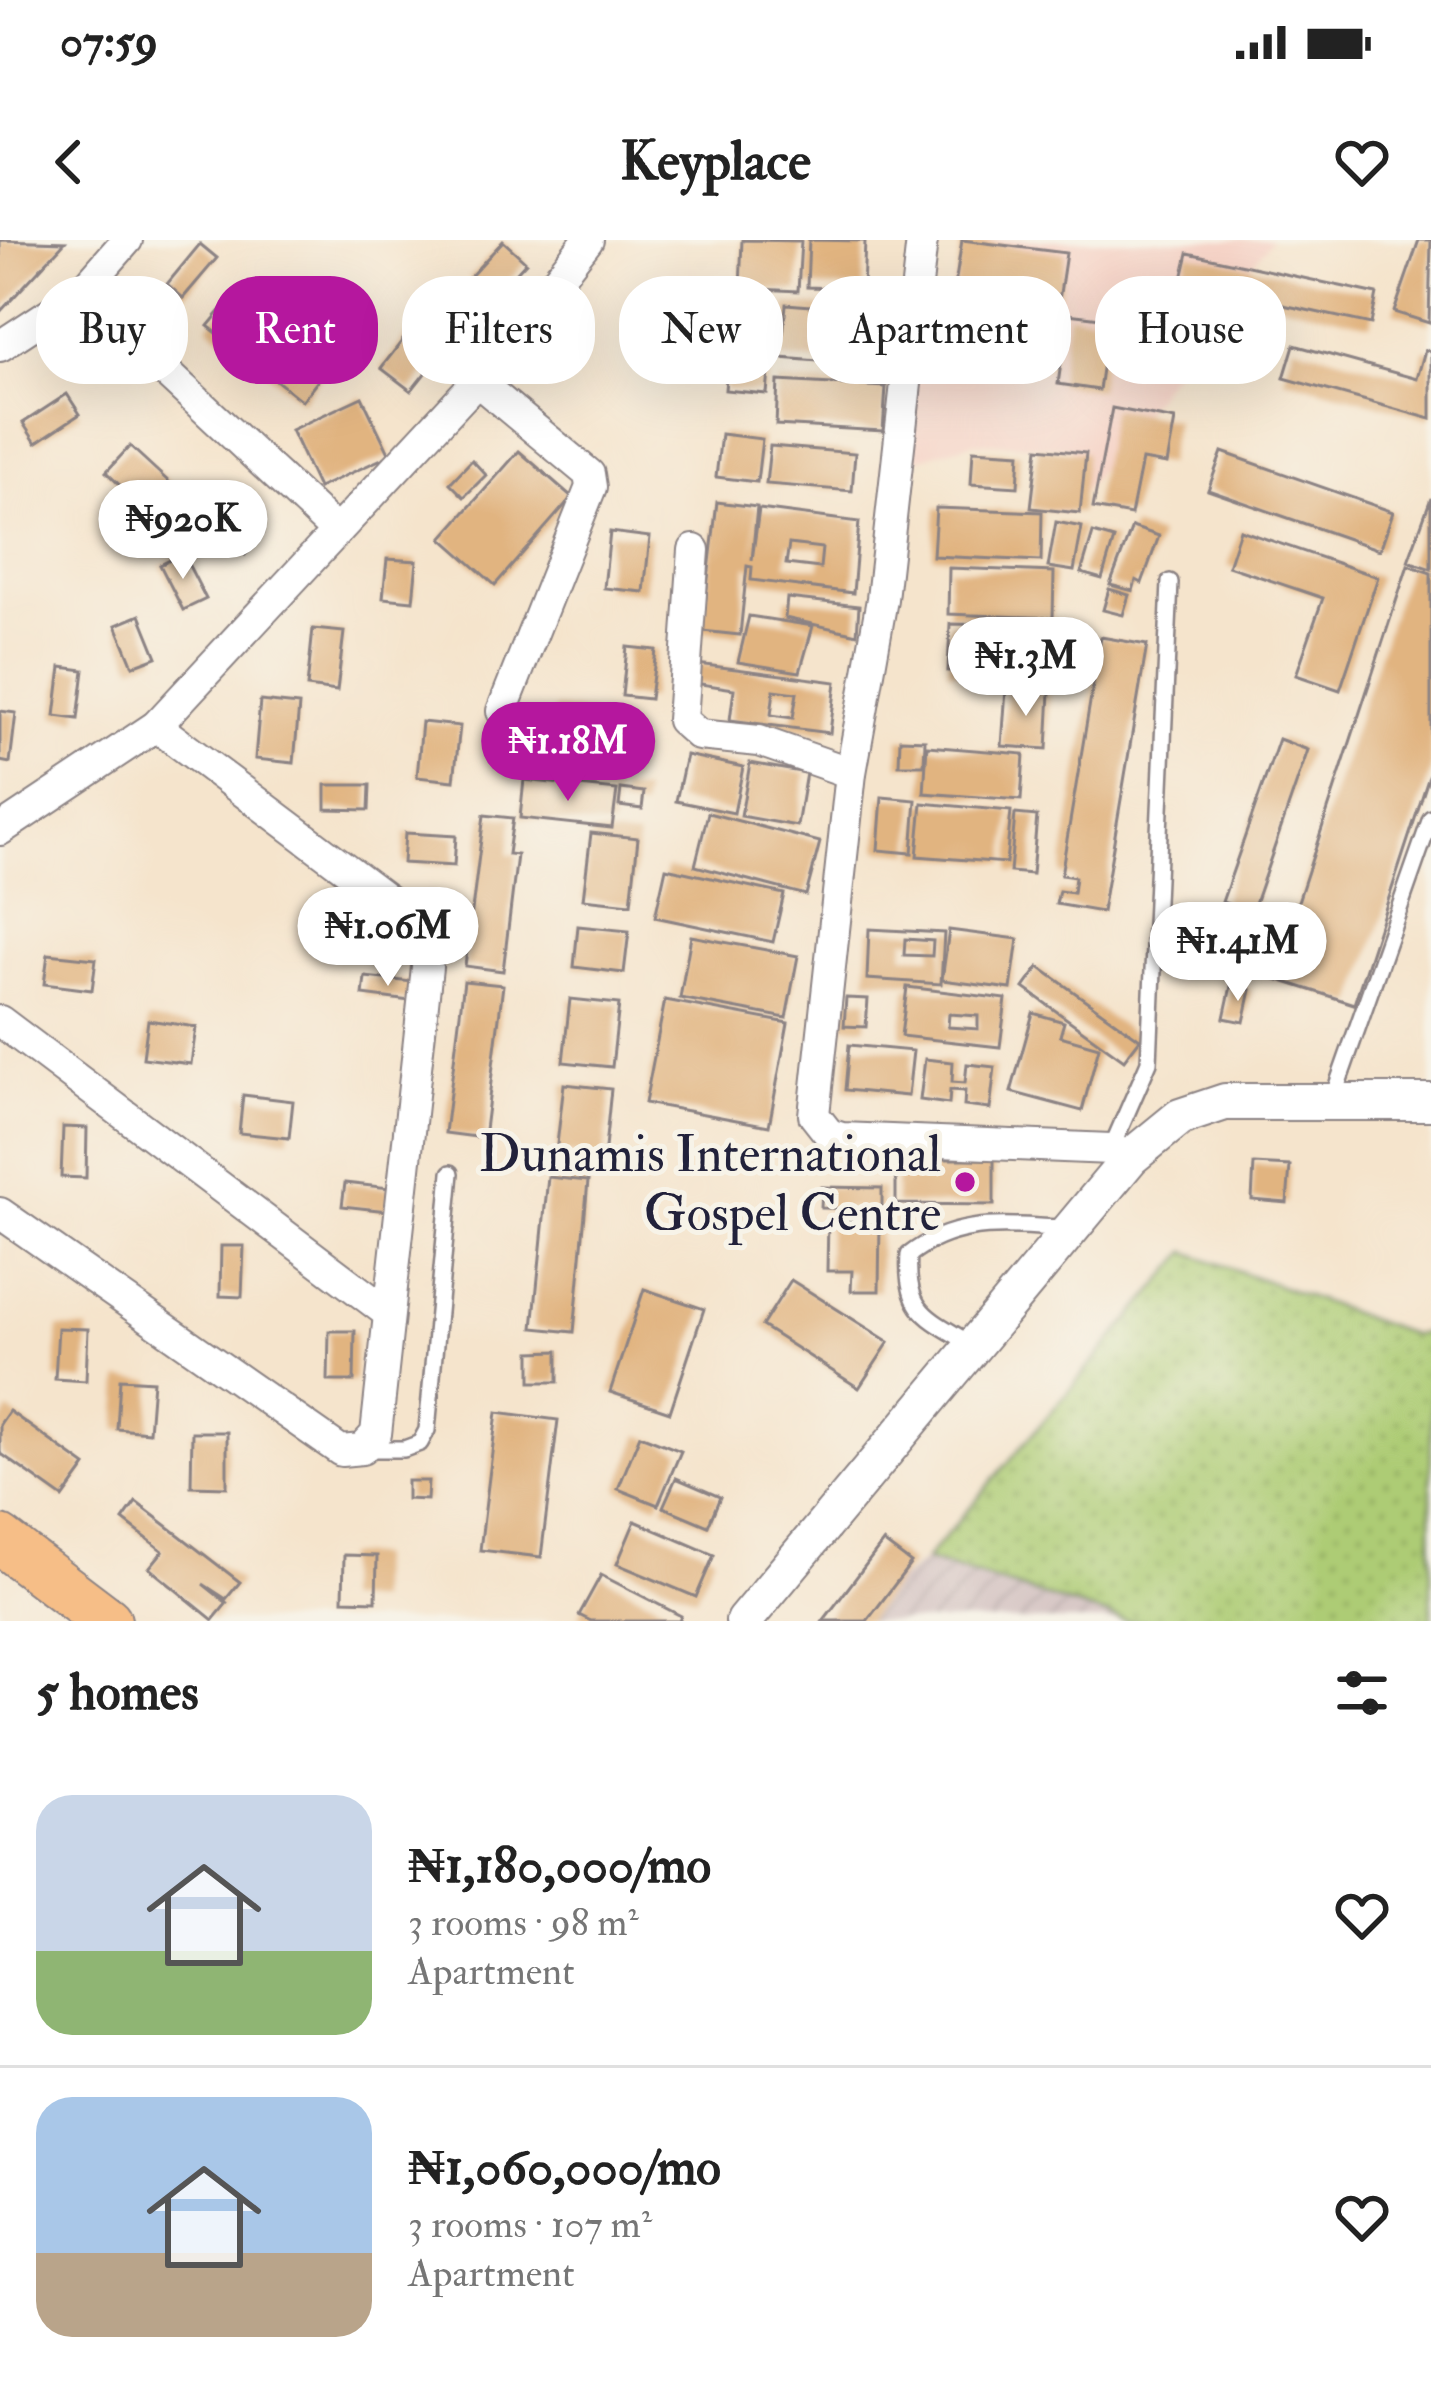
<!DOCTYPE html>
<meta charset="utf-8">
<style>
body{margin:0;font-family:"IM FELL Double Pica",serif;background:#f2f2f2;color:#222;height:100vh;display:flex;flex-direction:column;font-size:45px;white-space:nowrap}
*{box-sizing:border-box;margin:0}
p{font-size:39px;color:#767676}
.icon{flex:none;width:66px;height:66px;fill:none;stroke:currentColor;stroke-width:2;stroke-linecap:round;stroke-linejoin:round}
.map{position:relative;height:1381px;overflow:hidden}
.sheet{display:flex;flex-direction:column;background:#fff;flex:1}
.sheet>*{flex:none}
.guide{position:absolute;left:36px;top:36px;width:1359px;height:108px;display:flex;gap:24px}
.price{position:absolute;translate:-50% -102px;padding:0 27px;border-radius:42px;background:#fff;color:#222;font-size:39px;line-height:78px;filter:drop-shadow(0 3px 6px #0008)}
.price::after{content:'';position:absolute;left:50%;top:72px;width:36px;height:27px;margin-left:-18px;background:inherit;clip-path:polygon(0 0,100% 0,50% 100%)}
.price.current{background:#b5179e;color:#fff}
ul{padding:0;list-style:none}
li{display:flex;align-items:center;gap:36px;height:300px;padding:0 36px}
li+li{border-top:3px solid #e0e0e0}
li span{display:grid;place-items:center;flex:none;width:336px;height:240px;border-radius:36px;color:#555}
li>.icon{margin-inline-start:auto}
span .icon{width:144px;height:144px;fill:#fffc;stroke-width:1}
li b{font-size:51px}
h2{display:flex;justify-content:space-between;align-items:center;height:144px;padding:0 36px;font-size:51px}
.tag{padding:0 42px;border-radius:48px;background:#fff;box-shadow:0 12px 48px #0002;font-size:42px;line-height:108px}
.tag.current{background:#b5179e;color:#fff}
.status{display:flex;justify-content:space-between;align-items:center;height:84px;padding:0 60px;background:#fff;direction:ltr}
.status svg{height:33px;fill:currentColor}
header{display:flex;justify-content:space-between;align-items:center;height:156px;padding:0 36px;background:#fff;font-size:54px;font-weight:800}
.map>svg:first-child{display:block}
</style>
<div class="status"><b>07:59</b><svg viewBox="0 0 49 12"><path d="M0 12V9h3v3zM5 12V6h3v6zM10 12V3h3v9zM15 12V0h3v12zM26 1h20v11H26zM47 4h2v5h-2z"/></svg></div>
<header><svg class="icon" aria-label="back" viewBox="0 0 24 24"><path d="M15 5l-7 7 7 7"/></svg>Keyplace<svg class="icon" aria-label="heart" viewBox="0 0 24 24"><path d="M12 20l-8-8c-3-5 5-10 8-4 3-6 11-1 8 4z"/></svg></header>
<div class="map">
<svg width="1431" height="1381" viewBox="0 0 1431 1381">
<defs>
<pattern id="industrial-furrows" width="10" height="10" patternUnits="userSpaceOnUse" patternTransform="scale(3)"><rect width="10" height="10" fill="#d1bfbf"/><path d="M-1 1l2-2M0 10L10 0M9 11l2-2" fill="none" stroke="#b3a4a5"/></pattern>
<pattern id="grass-dots" width="8" height="8" patternUnits="userSpaceOnUse" patternTransform="scale(3)"><rect width="8" height="8" fill="#adcc74"/><path d="M2 2h.1M6 6h.1" fill="none" stroke="#95af65" stroke-width="1.8" stroke-linecap="round"/></pattern>
</defs>
<rect width="100%" height="100%" fill="#f7f3e8"/>
<filter id="ink" filterUnits="userSpaceOnUse"><feTurbulence type="fractalNoise" baseFrequency=".00833" numOctaves="2"/><feDisplacementMap in="SourceGraphic" scale="24" xChannelSelector="R" yChannelSelector="G"/><feConvolveMatrix kernelMatrix="1 2 1 2 8 2 1 2 1" color-interpolation-filters="sRGB"/></filter>
<filter id="wash" filterUnits="userSpaceOnUse"><feTurbulence type="fractalNoise" baseFrequency=".004" numOctaves="4" result="noise"/><feDisplacementMap in="SourceGraphic" scale="48" xChannelSelector="R" yChannelSelector="G"/><feGaussianBlur stdDeviation="2.7" result="paint"/><feColorMatrix in="noise" values="0 0 0 0 0 0 0 0 0 0 0 0 0 0 0 0 0 1.4 0 .05"/><feComposite in="paint" operator="in"/></filter>
<g filter="url(#wash)">
<rect width="100%" height="100%" fill="#f5e4cc"/>
<path fill="#f6d1c5" d="M970 0H1271L1066 274 1036 268 1072 207 975 202 880 230Z"/>
<path fill="url(#industrial-furrows)" d="M925 1320 1126 1381H847Z"/>
<path fill="url(#grass-dots)" stroke="#687758" stroke-width="3" d="M1187 1012 1412 1095 1431 1092V1381H1126L925 1320Z"/>
<g id="blocks">
<g fill="#e1b480" fill-rule="evenodd">
<path d="M0 0 65 2 0 72Z"/>
<path d="M742 0 801 1 798 51 740 48Z"/>
<path d="M809 0 865 1 863 49 807 47Z"/>
<path d="M962 0 1066 13 1058 67 954 52Z"/>
<path d="M1419 0H1431L1429 83 1394 72Z"/>
<path d="M503 1 526 22 492 59 469 38Z"/>
<path d="M200 4 217 18 183 58 167 44Z"/>
<path d="M1188 13 1377 54 1371 84 1181 43Z"/>
<path d="M238 50 330 125 302 161 208 86Z"/>
<path d="M733 57 775 60 767 154 725 150Z"/>
<path d="M937 59 1057 73 1051 128 931 114Z"/>
<path d="M786 64 886 72 882 126 781 118Z"/>
<path d="M1068 74 1109 79 1099 150 1058 144Z"/>
<path d="M416 83 446 107 411 151 381 128Z"/>
<path d="M1294 105 1417 139 1425 110 1431 111V179L1284 138Z"/>
<path d="M778 141 886 147 883 191 776 185Z"/>
<path d="M67 154 80 174 36 203 23 183Z"/>
<path d="M362 157 390 215 318 248 291 190Z"/>
<path d="M1112 168 1175 180 1167 224 1142 220 1131 275 1093 268Z"/>
<path d="M721 194 762 199 757 242 716 237Z"/>
<path d="M130 206 169 242 145 269 106 232Z"/>
<path d="M770 206 855 213 852 251 766 244Z"/>
<path d="M1038 208 1086 213 1080 273 1031 268Z"/>
<path d="M973 210 1020 213 1018 247 971 244Z"/>
<path d="M519 211 572 257 495 345 442 298Z"/>
<path d="M1222 212 1393 272 1380 310 1208 250Z"/>
<path d="M472 220 486 235 464 257 450 243Z"/>
<path d="M1431 258V329L1408 321Z"/>
<path d="M717 262 757 267 752 320 759 269 859 282 853 353 751 340 752 327 747 326 740 395 702 391ZM789 304 822 308 820 328 786 324Z"/>
<path d="M227 264 263 294 245 315 209 285Z"/>
<path d="M936 268 1042 272 1041 321 933 316Z"/>
<path d="M1056 282 1082 287 1074 331 1048 327Z"/>
<path d="M1132 287 1159 296 1142 343 1136 340 1133 351 1110 345Z"/>
<path d="M1240 290 1378 337 1340 450 1296 435 1323 358 1228 326Z"/>
<path d="M610 292 650 297 644 352 604 348Z"/>
<path d="M1093 293 1114 299 1102 339 1081 333Z"/>
<path d="M183 314 206 359 183 370 160 325Z"/>
<path d="M387 319 417 321 413 361 383 358Z"/>
<path d="M1408 325 1431 333V530L1354 764 1273 738Z"/>
<path d="M949 328 1054 332 1053 378 948 374Z"/>
<path d="M1109 349 1129 355 1123 375 1103 370Z"/>
<path d="M787 358 859 366 857 394 785 378Z"/>
<path d="M140 375 157 417 133 426 116 385Z"/>
<path d="M749 376 813 386 800 432 738 422Z"/>
<path d="M950 384 1053 386 1052 433 948 431Z"/>
<path d="M313 389 344 392 337 451 307 447Z"/>
<path d="M1101 397 1147 405 1102 672 1056 664 1059 651 1073 653 1075 637 1061 635Z"/>
<path d="M627 407 656 410 650 459 622 456Z"/>
<path d="M697 424 836 442 830 493 730 480 734 449 694 443ZM774 450 797 453 793 478 771 475Z"/>
<path d="M61 427 84 430 78 479 55 476Z"/>
<path d="M1006 449 1050 452 1047 509 1002 506Z"/>
<path d="M260 461 299 465 294 523 255 519Z"/>
<path d="M554 468 593 473 586 524 548 519Z"/>
<path d="M0 471 16 473 10 523 0 521Z"/>
<path d="M422 482 460 486 454 541 417 537Z"/>
<path d="M900 499 925 500 924 525H899Z"/>
<path d="M1279 499 1308 510 1252 672 1222 662Z"/>
<path d="M927 506 1024 514 1021 560 924 553Z"/>
<path d="M686 515 743 527 734 573 676 561Z"/>
<path d="M750 523 806 533 797 586 741 576Z"/>
<path d="M524 540 617 550 612 588 520 578Z"/>
<path d="M326 545H370L369 570 326 569Z"/>
<path d="M621 549 644 552 642 569 619 566Z"/>
<path d="M882 557 916 560 912 613 878 610Z"/>
<path d="M922 563 1011 571 1006 623 917 616Z"/>
<path d="M708 573 820 602 806 655 695 626Z"/>
<path d="M1015 574 1037 576 1032 634 1010 632Z"/>
<path d="M484 575 513 578 508 614 517 615 503 731 465 726Z"/>
<path d="M405 593 456 596 454 626 403 623Z"/>
<path d="M591 593 638 598 631 664 583 659Z"/>
<path d="M666 628 784 654 773 702 655 677Z"/>
<path d="M578 686 629 691 624 733 574 727Z"/>
<path d="M869 689 944 693 941 744 867 739ZM905 699 933 701 932 716 904 715Z"/>
<path d="M949 690 1018 699 1011 749 942 740Z"/>
<path d="M691 696 798 716 786 778 680 758Z"/>
<path d="M48 714 96 719 92 750 44 744Z"/>
<path d="M1039 727 1140 799 1124 820 1024 748Z"/>
<path d="M365 737 413 742 410 761 363 755Z"/>
<path d="M464 741 503 745 484 898 445 893Z"/>
<path d="M1231 746 1251 750 1244 782 1224 778Z"/>
<path d="M907 747 1006 759 1000 807 901 796ZM949 774 978 776V789L948 787Z"/>
<path d="M846 758 868 759 866 787 844 786Z"/>
<path d="M570 759 619 764 612 827 563 822Z"/>
<path d="M665 760 788 783 769 886 645 863Z"/>
<path d="M1033 773 1064 782 1060 796 1099 807 1082 871 1011 852Z"/>
<path d="M148 780 196 787 191 824 143 818Z"/>
<path d="M849 805 913 811 908 856 845 850Z"/>
<path d="M925 819 953 822 952 842 965 843 967 824 995 827 990 869 964 866 965 851 950 850 949 864 920 860Z"/>
<path d="M564 844 611 849 604 918 556 913Z"/>
<path d="M243 855 293 861 289 898 239 893Z"/>
<path d="M63 887 87 888 86 938 61 937Z"/>
<path d="M896 919H994V965L896 964Z"/>
<path d="M1254 924 1290 926 1287 963 1252 960Z"/>
<path d="M548 937 588 941 574 1092 533 1088Z"/>
<path d="M345 943 390 948 388 971 342 966Z"/>
<path d="M822 947 882 948V969L821 968Z"/>
<path d="M828 980 880 981 879 1051H851L852 1031H827Z"/>
<path d="M221 1006H244L242 1057 220 1056Z"/>
<path d="M791 1040 889 1102 859 1148 762 1086Z"/>
<path d="M644 1049 704 1069 670 1172 610 1152Z"/>
<path d="M58 1088 88 1089 86 1141 55 1139Z"/>
<path d="M329 1091H355L354 1141H328Z"/>
<path d="M558 1111V1142H531V1112Z"/>
<path d="M120 1139 153 1141 149 1192 117 1189Z"/>
<path d="M9 1171 86 1226 63 1258 0 1213V1184Z"/>
<path d="M497 1172 558 1180 541 1317 480 1310Z"/>
<path d="M192 1192H227V1247L191 1246Z"/>
<path d="M640 1195 681 1211 658 1265 618 1249Z"/>
<path d="M676 1238 720 1257 708 1286 663 1267Z"/>
<path d="M407 1241H428L427 1260 407 1259Z"/>
<path d="M136 1262 240 1342 226 1359 203 1344 227 1363 213 1380 149 1328 163 1311 123 1280Z"/>
<path d="M635 1281 714 1315 696 1357 617 1324Z"/>
<path d="M883 1302 911 1323 867 1381H823Z"/>
<path d="M344 1315 377 1316 376 1361 343 1360Z"/>
<path d="M601 1335 681 1376 679 1381H591L579 1375Z"/>
</g>
</g>
</g>
<g filter="url(#ink)">
<use href="#blocks" fill-opacity="0" stroke="#8c8384" stroke-width="3"/>
<g fill="none" stroke-linecap="round" stroke-linejoin="round">
<g stroke="#8c8384" stroke-width="20">
<g id="service">
<path d="M1332 860 1431 578"/>
<path d="M1111 909 1149 822 1170 342"/>
<path d="M974 1106C929 1078 905 1074 909 1015 959 976 1009 987 1069 988"/>
<path d="M365 1209H404L420 1203 427 1190 451 933"/>
</g>
</g>
<g stroke="#8c8384" stroke-width="34">
<g id="minor">
<path d="M922 0 882 359 851 533 814 875 829 894 842 898 1111 909 1131 917"/>
<path d="M81 53 127 0"/>
<path d="M0 106 81 53 335 290"/>
<path d="M477 141 588 0"/>
<path d="M694 310 682 480 699 495 759 501 851 533"/>
<path d="M0 590 156 486 477 141 589 234 591 247 502 471"/>
<path d="M0 781 388 1073"/>
<path d="M0 973 341 1211 362 1209 376 1194 427 727 426 701 413 679 156 486"/>
</g>
</g>
<g stroke="#8c8384" stroke-width="40">
<path id="tertiary" d="M744 1381 1131 917 1180 877 1225 862H1431"/>
</g>
<g stroke="#8c8384" stroke-width="52">
<path id="primary" d="M0 1300 107 1381"/>
</g>
<use href="#service" stroke="#fff" stroke-width="15"/>
<use href="#minor" stroke="#fff" stroke-width="30"/>
<use href="#tertiary" stroke="#fff" stroke-width="36"/>
<use href="#primary" stroke="#f6be87" stroke-width="48"/>
</g>
</g>
<circle fill="#b5179e" stroke="#f7f3e8" stroke-width="4.5" cx="965" cy="942" r="12"/>
<g text-anchor="middle" stroke-width="10" stroke-linejoin="round" paint-order="stroke">
<g font-size="51" fill="#22223b" stroke="#f7f3e8" text-anchor="end">
<text x="941" y="931">Dunamis International<tspan x="941" dy="59">Gospel Centre</tspan></text>
</g>
</g>
</svg>
<b class="price" style="left:183px;top:342px">₦920K</b>
<b class="price" style="left:1026px;top:479px">₦1.3M</b>
<b class="price current" style="left:568px;top:564px">₦1.18M</b>
<b class="price" style="left:388px;top:749px">₦1.06M</b>
<b class="price" style="left:1238px;top:764px">₦1.41M</b>
<div class="guide">
<a class="tag">Buy</a>
<a class="tag current">Rent</a>
<a class="tag">Filters</a>
<a class="tag">New</a>
<a class="tag">Apartment</a>
<a class="tag">House</a>
</div>
</div>
<section class="sheet">
<h2>5 homes<svg class="icon" aria-label="filters" viewBox="0 0 24 24"><path d="M4 7h16M4 17h16"/><circle cx="9" cy="7" r="2"/><circle cx="15" cy="17" r="2"/></svg></h2>
<ul>
<li><span style="background:linear-gradient(#c9d6e8 65%,#8fb573 0)"><svg class="icon" aria-label="home" viewBox="0 0 24 24"><path d="M3 11l9-7 9 7M6 9v11h12V9"/></svg></span><div><b>₦1,180,000/mo</b><p>3 rooms · 98 m²</p><p>Apartment</p></div><svg class="icon" aria-label="heart" viewBox="0 0 24 24"><path d="M12 20l-8-8c-3-5 5-10 8-4 3-6 11-1 8 4z"/></svg></li>
<li><span style="background:linear-gradient(#a9c7e8 65%,#b9a48a 0)"><svg class="icon" aria-label="home" viewBox="0 0 24 24"><path d="M3 11l9-7 9 7M6 9v11h12V9"/></svg></span><div><b>₦1,060,000/mo</b><p>3 rooms · 107 m²</p><p>Apartment</p></div><svg class="icon" aria-label="heart" viewBox="0 0 24 24"><path d="M12 20l-8-8c-3-5 5-10 8-4 3-6 11-1 8 4z"/></svg></li>
</ul>
</section>
